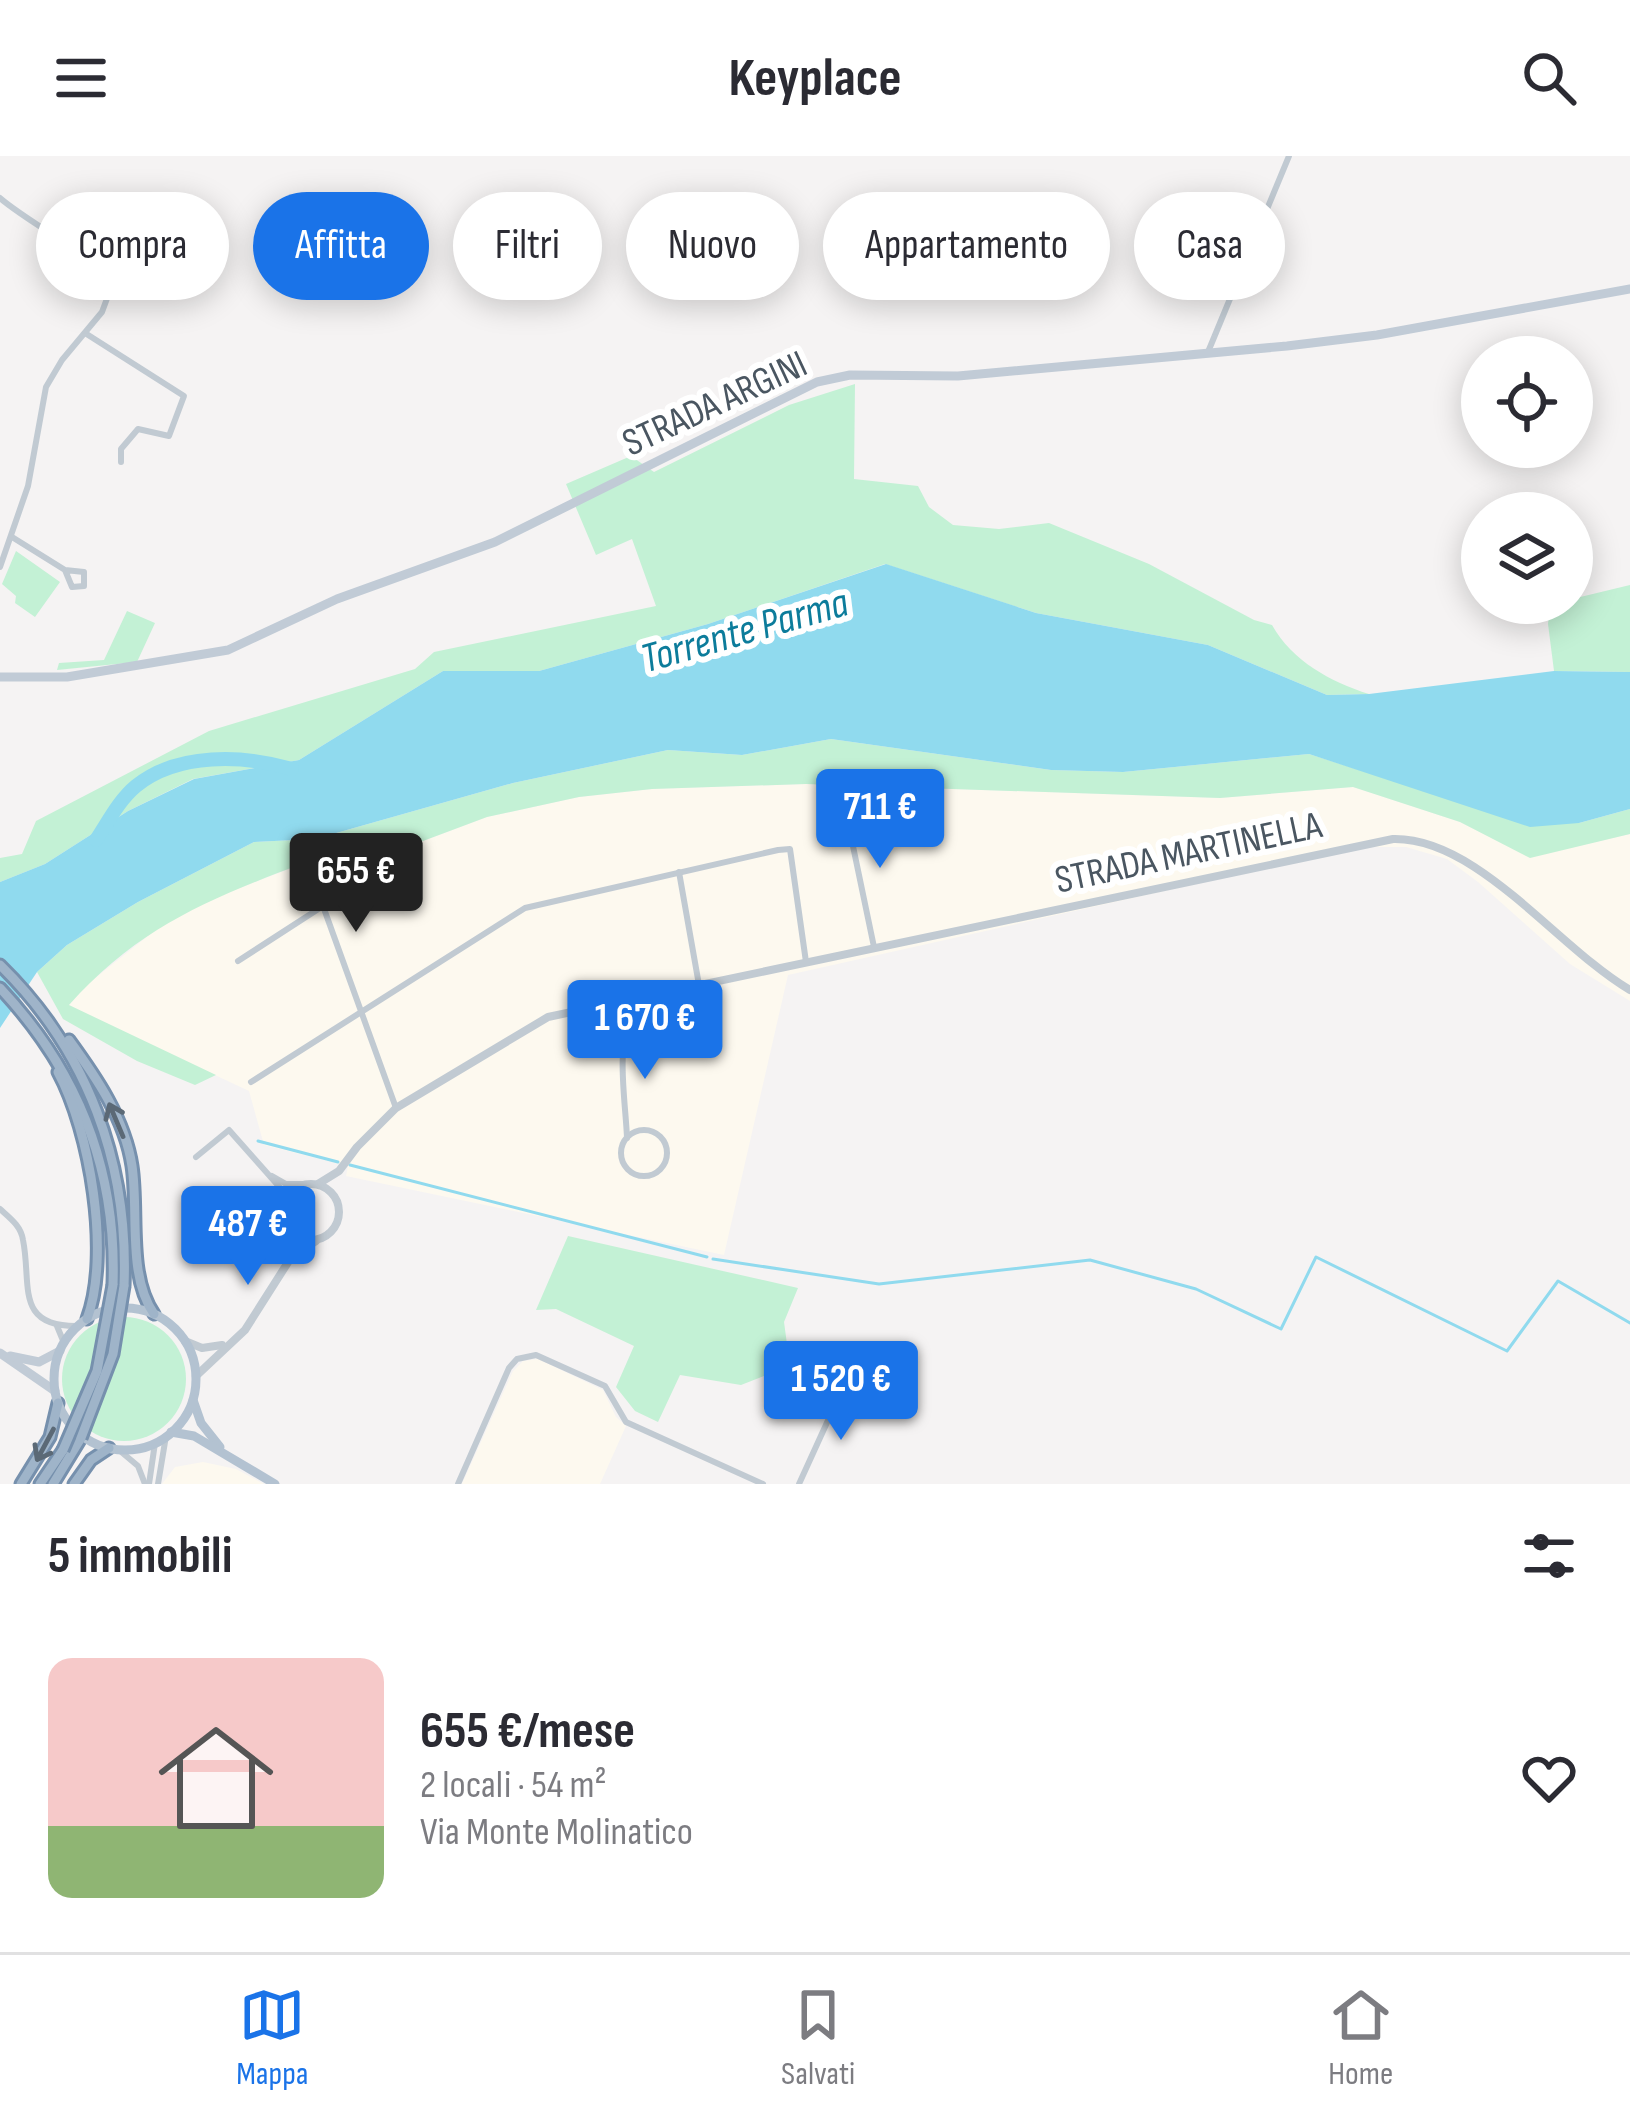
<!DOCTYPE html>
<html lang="it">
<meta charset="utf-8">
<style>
body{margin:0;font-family:"Sofia Sans Condensed",sans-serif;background:#f7f7f7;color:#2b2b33;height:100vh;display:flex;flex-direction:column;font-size:45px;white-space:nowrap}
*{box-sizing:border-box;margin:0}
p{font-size:39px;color:#7c7c81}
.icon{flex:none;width:66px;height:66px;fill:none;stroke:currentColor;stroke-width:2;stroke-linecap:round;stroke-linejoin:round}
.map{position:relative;height:1328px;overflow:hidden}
.details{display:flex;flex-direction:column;background:#fff;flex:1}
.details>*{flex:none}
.guide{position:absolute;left:36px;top:36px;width:1560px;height:108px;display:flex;gap:24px}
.buttons{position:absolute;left:1461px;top:180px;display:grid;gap:24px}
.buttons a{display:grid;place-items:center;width:132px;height:132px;border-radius:50%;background:#fff;box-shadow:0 6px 30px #0003;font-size:60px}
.price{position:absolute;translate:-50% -102px;padding:0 27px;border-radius:12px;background:#1a73e8;color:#fff;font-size:39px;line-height:78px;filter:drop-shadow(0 3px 6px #0008)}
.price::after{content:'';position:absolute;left:50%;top:72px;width:36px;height:27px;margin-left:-18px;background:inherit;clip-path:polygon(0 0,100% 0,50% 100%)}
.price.on{background:#222;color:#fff}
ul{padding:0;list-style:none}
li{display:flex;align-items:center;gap:36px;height:300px;padding:0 48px}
li span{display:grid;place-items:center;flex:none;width:336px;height:240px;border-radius:24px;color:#555}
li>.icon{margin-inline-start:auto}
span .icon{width:144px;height:144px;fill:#fffc;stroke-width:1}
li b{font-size:51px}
h2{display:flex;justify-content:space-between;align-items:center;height:144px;padding:0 48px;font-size:51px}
.pill{padding:0 42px;border-radius:54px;background:#fff;box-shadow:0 6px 30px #0003;font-size:42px;line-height:108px}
.pill.on{background:#1a73e8;color:#fff}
header{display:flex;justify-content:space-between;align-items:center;height:156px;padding:0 48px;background:#fff;font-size:54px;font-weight:700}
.tabs{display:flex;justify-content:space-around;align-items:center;height:168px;border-top:3px solid #e1e1e2;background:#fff;font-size:33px;color:#7c7c81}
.tabs a{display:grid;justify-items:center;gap:6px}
.tabs .on{color:#1a73e8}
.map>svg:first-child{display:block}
</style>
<header><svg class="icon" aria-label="menu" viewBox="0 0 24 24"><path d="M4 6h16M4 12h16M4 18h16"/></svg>Keyplace<svg class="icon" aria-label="search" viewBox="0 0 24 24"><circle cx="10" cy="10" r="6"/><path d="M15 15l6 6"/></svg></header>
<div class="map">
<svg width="1630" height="1328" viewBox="0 0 1630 1328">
<rect width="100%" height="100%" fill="#f5f3f3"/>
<g fill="#fdf9ef">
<path d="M806 628 1220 642 1353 631 1460 666 1530 701 1630 678V845L1570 808 1478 726 1447 703 1406 691H1367L1294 706 788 819 724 1099 346 1020 348 1010 264 989 249 935 68 850 89 827 163 768 203 746 302 708 324 735 391 697 487 661 579 641 652 633Z"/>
<path d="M538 1203 603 1234 616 1261 626 1270 600 1328H462L513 1215 523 1205Z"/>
<path d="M203 1306 236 1313 264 1328H162L175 1311Z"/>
</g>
<g fill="#c3f1d5">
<path d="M855 228 854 323 918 330 929 351 953 369 999 373 1049 367 1149 408 1254 464 1272 469C1292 505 1331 526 1369 538L1327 539 1208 489 1036 457 885 408 708 468 539 515H443L299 604 193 623 128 655 45 708 0 726V702L22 698 36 665 209 575 415 513 434 496 656 450 632 383 596 399 566 328 631 300 654 316 789 249Z"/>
<path d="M16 395 60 426 35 461 15 447 16 440 2 428Z"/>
<path d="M1630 429V516L1554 515 1548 468 1550 449 1572 447V443Z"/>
<path d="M127 455 155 467 137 506 57 514 59 507 104 504Z"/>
<path d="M831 583 1051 614 1123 616 1309 598 1460 646 1579 667 1630 653V678L1530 702 1460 666 1353 631 1220 642 806 628 652 633 579 641 487 661 391 697 324 735 301 708C207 744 138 772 69 849L216 919 195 929 137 905 63 863 37 816 67 789 138 746 254 686 315 683 513 627 668 594 742 599Z"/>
<path d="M568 1080 798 1132 784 1166 787 1188 774 1216 741 1229 680 1219 658 1266 635 1255 616 1231 634 1190 556 1153 536 1154Z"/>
<circle cx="124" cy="1223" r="62"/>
</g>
<path fill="#90daee" d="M886 408 1036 457 1208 489 1327 539 1369 538 1554 515 1630 516V653L1579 667 1530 671 1309 598 1123 616 1051 614 831 583 742 599 668 594 513 627 315 683 254 686 138 746 67 789 37 816 0 872V726L45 708 128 655 194 623 299 604 443 515H539L708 468Z"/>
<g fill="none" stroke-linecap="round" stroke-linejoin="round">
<g stroke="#90daee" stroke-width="3">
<path d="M258 985 338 1006"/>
<path d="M350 1009 707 1101"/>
<path d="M713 1103 879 1128 1090 1104 1196 1133 1281 1173 1316 1101 1507 1195 1558 1125 1630 1167"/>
</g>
<path stroke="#90daee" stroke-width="14" d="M96 684C108 666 119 644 136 630 178 596 244 599 292 613"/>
<g stroke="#7690ad" stroke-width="15">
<g id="trunk">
<path d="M0 809C88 895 129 1008 124 1130"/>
<path d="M0 832C78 915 117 1015 113 1129"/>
<path d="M69 884C96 921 125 963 132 1010 139 1056 127 1119 154 1158"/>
<path d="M58 916C90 975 111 1099 87 1163"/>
<path d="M21 1328 50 1281 58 1247"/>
<path d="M40 1328 63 1294"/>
<path d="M53 1328 81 1282"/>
<path d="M74 1328 91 1304 109 1292"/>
</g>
</g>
<g stroke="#c1cad2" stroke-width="6">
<path d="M0 42C31 69 95 97 109 137L102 156 62 204 46 231 28 330 0 411"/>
<path d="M85 177 184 240 169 280 138 273 121 293V306"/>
<path d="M1208 196 1289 0"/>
<path d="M12 381 65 414 84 416V430L72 431 65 414"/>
<path d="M844 647 874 791"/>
<path d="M679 716 699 829"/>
<path d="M238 805 323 750 396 952"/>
<path d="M580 855 614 867 624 887"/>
<path d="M251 926 525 752 778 694 790 693 806 806"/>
<circle cx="644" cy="997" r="23"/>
<path d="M627 982C626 951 616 892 630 864 636 854 650 845 659 838"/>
<path d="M196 1001 229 974 283 1035V1050"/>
<path d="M272 1020 286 1028H304"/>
<path d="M0 1053C10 1062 21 1070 23 1084 32 1128 14 1171 78 1170"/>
<path d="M57 1170 64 1187"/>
<circle cx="851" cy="1218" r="11"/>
<path d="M119 1294 138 1310 145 1328"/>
<path d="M149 1328 155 1287"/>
<path d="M158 1328 166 1280"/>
<path d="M458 1328 509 1212 517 1203 536 1199 605 1230 626 1266 763 1328"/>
<path d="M799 1328 845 1227"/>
</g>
<g stroke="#c1cad2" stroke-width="8">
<circle cx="311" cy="1056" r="28"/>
<path d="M318 1028 339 1015 357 991 396 952 548 861 1393 683C1477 681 1557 791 1630 834"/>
<path d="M185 1185 202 1192 222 1189"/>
<path d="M196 1220 245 1174 292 1100 316 1085"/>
</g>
<g stroke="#c1cbd6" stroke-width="9">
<path d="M0 521H67L228 494 337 443 495 386 817 226 850 219 958 220 1287 190 1377 179 1630 133"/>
<path d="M0 1197 55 1235"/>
<path d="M10 1200 39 1206 60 1195"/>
</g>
<g stroke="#b3c2d1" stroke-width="9">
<circle cx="125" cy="1223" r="71"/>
<path d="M193 1244 201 1267 220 1291"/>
<path d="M171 1276 194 1280 275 1328"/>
</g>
<use href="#trunk" stroke="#9fb4c9" stroke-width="9"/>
<g stroke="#7690ad" stroke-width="15" stroke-linecap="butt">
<g id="trunk-bridge">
<path d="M81 1282 113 1198 124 1130"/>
<path d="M63 1294 97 1215 113 1129"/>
</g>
</g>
<use href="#trunk-bridge" stroke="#9fb4c9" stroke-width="9"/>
</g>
<defs><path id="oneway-shaft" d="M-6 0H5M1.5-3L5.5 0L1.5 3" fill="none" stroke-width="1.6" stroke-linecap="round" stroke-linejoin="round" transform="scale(3)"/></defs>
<g stroke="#5b6976">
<use href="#oneway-shaft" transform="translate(116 964) rotate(-113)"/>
<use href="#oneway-shaft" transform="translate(45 1289) rotate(118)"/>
</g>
<g text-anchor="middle" stroke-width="12" stroke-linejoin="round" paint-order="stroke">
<g font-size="39" fill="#4a5661" stroke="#fff">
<text transform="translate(714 246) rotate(-25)" y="14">STRADA ARGINI</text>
<text transform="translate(1188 695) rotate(-12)" y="14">STRADA MARTINELLA</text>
</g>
<g font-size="42" font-style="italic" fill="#0c7c9b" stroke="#fff">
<text transform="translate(744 473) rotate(-16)" y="15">Torrente Parma</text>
</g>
</g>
</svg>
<div class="buttons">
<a><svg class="icon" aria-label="locate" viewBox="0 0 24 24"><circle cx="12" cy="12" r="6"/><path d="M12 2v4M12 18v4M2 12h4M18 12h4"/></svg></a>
<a><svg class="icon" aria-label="layers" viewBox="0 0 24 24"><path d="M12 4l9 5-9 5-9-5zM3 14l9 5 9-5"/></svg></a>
</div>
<b class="price" style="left:880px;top:715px">711 €</b>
<b class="price on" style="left:356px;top:779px">655 €</b>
<b class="price" style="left:645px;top:926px">1 670 €</b>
<b class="price" style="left:248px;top:1132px">487 €</b>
<b class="price" style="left:841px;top:1287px">1 520 €</b>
<div class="guide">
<a class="pill">Compra</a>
<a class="pill on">Affitta</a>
<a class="pill">Filtri</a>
<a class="pill">Nuovo</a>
<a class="pill">Appartamento</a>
<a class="pill">Casa</a>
</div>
</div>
<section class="details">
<h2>5 immobili<svg class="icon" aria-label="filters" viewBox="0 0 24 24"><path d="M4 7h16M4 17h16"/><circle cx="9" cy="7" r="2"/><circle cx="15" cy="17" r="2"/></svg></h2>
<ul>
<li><span style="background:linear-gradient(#f6c9c9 70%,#8fb573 0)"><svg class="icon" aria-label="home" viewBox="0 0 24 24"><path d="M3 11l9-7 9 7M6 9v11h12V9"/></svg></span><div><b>655 €/mese</b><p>2 locali · 54 m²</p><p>Via Monte Molinatico</p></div><svg class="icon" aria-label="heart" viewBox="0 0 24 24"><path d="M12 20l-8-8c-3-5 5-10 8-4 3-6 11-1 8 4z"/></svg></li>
</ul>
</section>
<nav class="tabs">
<a class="on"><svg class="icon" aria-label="map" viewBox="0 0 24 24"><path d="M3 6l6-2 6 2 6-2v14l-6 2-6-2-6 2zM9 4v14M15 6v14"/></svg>Mappa</a>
<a><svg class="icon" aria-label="saved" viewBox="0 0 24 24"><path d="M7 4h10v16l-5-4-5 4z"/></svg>Salvati</a>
<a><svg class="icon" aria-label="home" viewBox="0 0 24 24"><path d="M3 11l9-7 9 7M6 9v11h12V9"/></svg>Home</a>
</nav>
